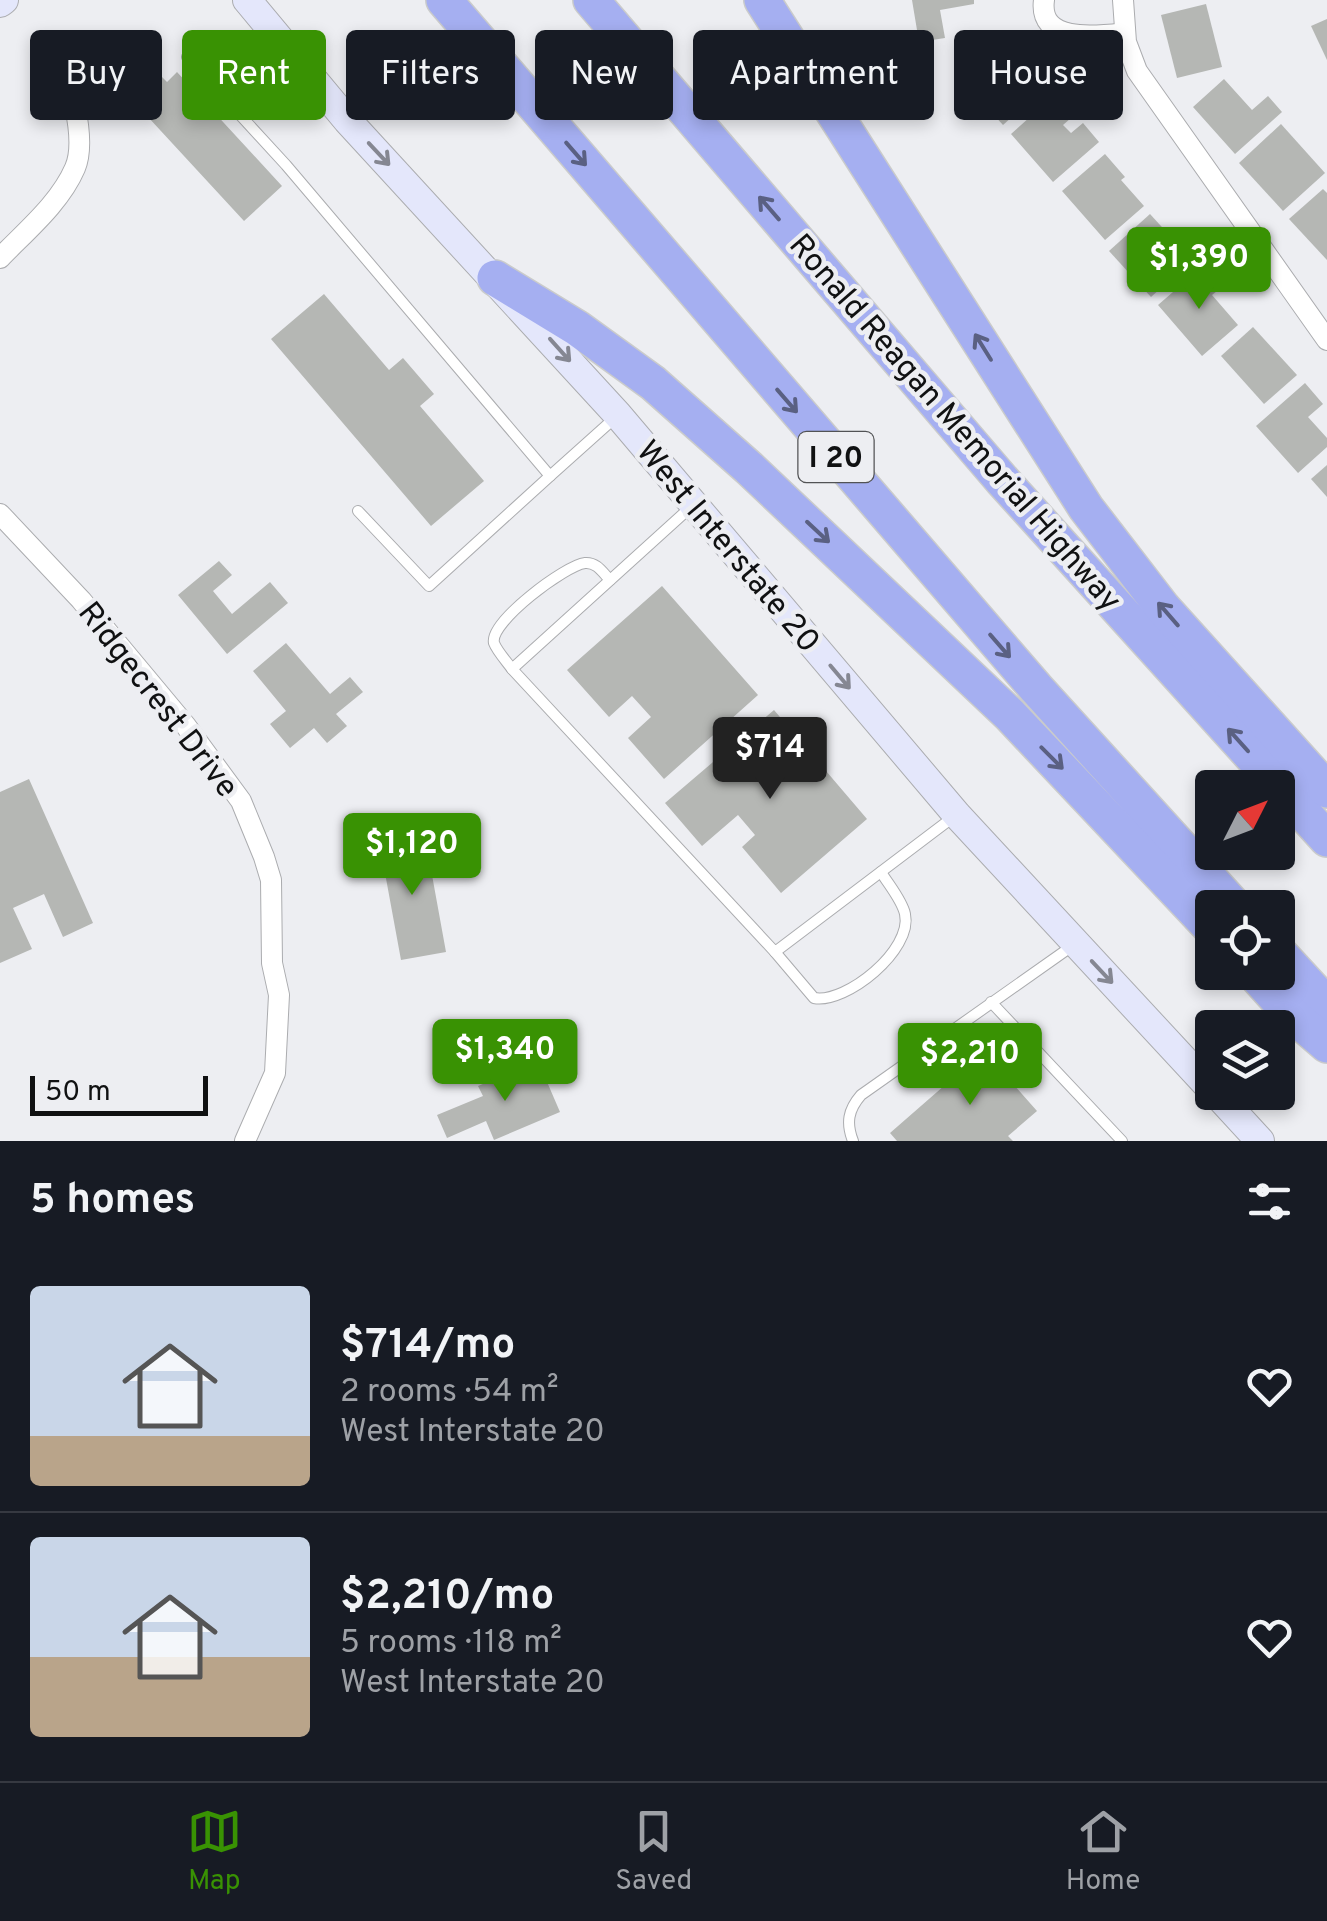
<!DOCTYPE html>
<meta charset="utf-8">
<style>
body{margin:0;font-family:Overpass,sans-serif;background:#242831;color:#f1f3f6;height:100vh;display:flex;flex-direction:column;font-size:38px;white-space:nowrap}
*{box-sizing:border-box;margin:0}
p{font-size:32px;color:#9ea1a6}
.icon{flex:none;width:55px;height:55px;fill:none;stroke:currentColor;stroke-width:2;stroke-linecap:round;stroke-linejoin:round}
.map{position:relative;height:1141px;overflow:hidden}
.details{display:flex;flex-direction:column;background:#171b24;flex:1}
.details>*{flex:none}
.hud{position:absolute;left:30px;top:30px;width:1268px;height:90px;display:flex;gap:20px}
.needle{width:65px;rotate:48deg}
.tools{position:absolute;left:1195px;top:770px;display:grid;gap:20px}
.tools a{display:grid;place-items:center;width:100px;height:100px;border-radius:10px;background:#171b24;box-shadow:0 5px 15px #0003;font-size:50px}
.scale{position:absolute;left:30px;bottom:25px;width:178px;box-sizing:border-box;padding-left:10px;border:5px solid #101112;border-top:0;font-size:28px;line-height:35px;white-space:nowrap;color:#101112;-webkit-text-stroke:8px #edeef2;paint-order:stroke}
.price{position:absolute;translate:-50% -85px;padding:0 22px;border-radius:10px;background:#399203;color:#fff;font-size:32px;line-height:65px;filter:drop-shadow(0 2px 5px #0008)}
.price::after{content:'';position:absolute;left:50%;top:60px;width:30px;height:22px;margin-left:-15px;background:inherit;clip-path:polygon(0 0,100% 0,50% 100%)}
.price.on{background:#222;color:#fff}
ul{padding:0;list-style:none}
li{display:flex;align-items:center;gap:30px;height:250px;padding:0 30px}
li+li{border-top:2px solid #363941}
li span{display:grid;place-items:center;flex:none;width:280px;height:200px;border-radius:10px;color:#555}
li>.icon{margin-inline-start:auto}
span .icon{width:120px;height:120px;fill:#fffc;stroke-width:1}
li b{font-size:42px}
h2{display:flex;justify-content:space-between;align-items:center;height:120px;padding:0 30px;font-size:42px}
.chip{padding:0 35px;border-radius:10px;background:#171b24;box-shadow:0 5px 15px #0003;font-size:35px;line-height:90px}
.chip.on{background:#399203;color:#fff}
.dock{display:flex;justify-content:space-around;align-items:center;height:140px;border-top:2px solid #363941;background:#171b24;font-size:28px;color:#9ea1a6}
.dock a{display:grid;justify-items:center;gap:5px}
.dock .on{color:#399203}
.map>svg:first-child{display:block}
</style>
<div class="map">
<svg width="1327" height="1141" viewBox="0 0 1327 1141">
<rect width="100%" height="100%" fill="#edeef2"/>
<g fill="#b5b7b4">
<path d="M912 0H974V4L940 10 945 38 919 42Z"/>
<path d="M1206 4 1222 67 1177 78 1161 15Z"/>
<path d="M1327 19V60L1311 26Z"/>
<path d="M996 41 1041 91 1003 125 958 76Z"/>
<path d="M151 66 167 82 177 72 282 186 244 221 124 91Z"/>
<path d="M1224 79 1252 110 1268 96 1282 112 1235 154 1193 107Z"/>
<path d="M1060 90 1079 111 1063 125 1071 133 1083 123 1099 142 1053 182 1011 134Z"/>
<path d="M1281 124 1325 173 1283 211 1239 163Z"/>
<path d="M1105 154 1125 177 1121 180 1144 206 1105 240 1062 191Z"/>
<path d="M1323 189 1327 193V260L1289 219Z"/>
<path d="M1150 214 1192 260 1151 297 1109 251Z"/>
<path d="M1203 266 1222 287 1212 295 1238 325 1202 356 1158 305Z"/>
<path d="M324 294 389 370 403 358 434 394 420 406 484 481 431 526 271 339Z"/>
<path d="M1253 327 1297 375 1264 404 1221 356Z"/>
<path d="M1305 383 1323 404 1308 417 1327 438V447L1298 473 1256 426Z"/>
<path d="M1327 465V497L1311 479Z"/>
<path d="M219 561 232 575 213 591 232 614 270 582 288 603 227 654 178 595Z"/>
<path d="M662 586 758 695 664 779 628 738 651 717 632 696 609 717 567 670Z"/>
<path d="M286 643 330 694 350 677 363 692 336 714 347 726 327 743 314 728 290 748 270 724 286 711 253 671Z"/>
<path d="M774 710 867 819 781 893 742 847 755 835 738 815 702 846 665 803Z"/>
<path d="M29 779 93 923 63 937 44 894 13 908 32 949 0 963V792Z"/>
<path d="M398 831 401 847 426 842 446 952 401 960 378 835Z"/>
<path d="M984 1051 1037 1111 1008 1136 1013 1141H897L890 1133Z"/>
<path d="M538 1061 560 1112 494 1140 486 1121 447 1138 437 1115 483 1096 478 1086Z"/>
</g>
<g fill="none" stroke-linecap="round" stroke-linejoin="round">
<g stroke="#abacaf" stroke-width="12">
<g id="lane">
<path d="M187 57 286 165 550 476 617 416"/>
<path d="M693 505 512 669 775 952 956 815"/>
<path d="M358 511 429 586 550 476"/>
<path d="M512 669C507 662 497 651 494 643 489 622 566 565 585 563 597 562 603 573 610 580"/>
<path d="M775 952 814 998C846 1004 913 950 905 914 902 900 888 884 881 872"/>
<path d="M991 1002 1122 1141"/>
<path d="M853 1141C846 1123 848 1110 861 1095L1075 944"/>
</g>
</g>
<g stroke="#abacaf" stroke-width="22">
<g id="street">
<path d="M1044 0C1038 44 1097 36 1125 33"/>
<path d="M1123 0 1126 42 1137 71 1327 340"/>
<path d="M0 258C26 231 60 203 75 168 87 140 71 87 62 60"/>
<path d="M0 514 81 600 186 726 241 801 264 857 271 880 272 963 279 995 275 1073 245 1141"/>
</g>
</g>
<g stroke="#abacaf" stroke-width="30">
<g id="secondary">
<path d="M247 0 347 120 618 415 957 815 1212 1090"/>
<path d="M0 3 4 0"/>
<path d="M1215 1092 1260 1141"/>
</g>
</g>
<g stroke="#cacbcb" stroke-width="38">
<g id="highway">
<path d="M444 0 1036 688 1236 908"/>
<path d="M591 0 1002 480 1327 839"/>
<path d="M762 0 1086 508 1163 608 1327 790"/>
<path d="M495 278 577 328 653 383 749 468 1010 715 1212 929"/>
<path d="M1278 952 1327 1005"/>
<path d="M1253 972 1290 1013 1327 1045"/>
</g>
</g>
<use href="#lane" stroke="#fff" stroke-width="10"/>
<use href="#street" stroke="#fff" stroke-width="20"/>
<use href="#secondary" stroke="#e4e7fb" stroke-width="28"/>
<use href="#highway" stroke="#a5aff1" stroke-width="35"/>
</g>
<defs><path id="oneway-shaft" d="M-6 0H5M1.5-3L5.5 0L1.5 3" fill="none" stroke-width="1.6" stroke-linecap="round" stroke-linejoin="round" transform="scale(2.5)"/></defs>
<g stroke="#858792">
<use href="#oneway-shaft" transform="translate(379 154) rotate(47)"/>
<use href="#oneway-shaft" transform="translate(560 350) rotate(48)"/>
<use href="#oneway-shaft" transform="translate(840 677) rotate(50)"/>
<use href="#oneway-shaft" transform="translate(1102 972) rotate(47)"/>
</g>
<g stroke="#5a6082">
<use href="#oneway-shaft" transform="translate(576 154) rotate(49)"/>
<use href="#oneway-shaft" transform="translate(769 208) rotate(-131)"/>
<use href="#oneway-shaft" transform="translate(983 347) rotate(-122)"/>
<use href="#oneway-shaft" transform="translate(787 401) rotate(49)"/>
<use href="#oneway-shaft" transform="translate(818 532) rotate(43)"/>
<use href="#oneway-shaft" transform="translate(1168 614) rotate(-131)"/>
<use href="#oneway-shaft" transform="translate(1000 646) rotate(49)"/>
<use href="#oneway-shaft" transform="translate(1238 740) rotate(-132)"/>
<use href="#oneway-shaft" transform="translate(1052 758) rotate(45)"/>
</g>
<g text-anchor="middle" stroke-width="9" stroke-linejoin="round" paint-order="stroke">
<rect fill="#edeef2" stroke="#525355" stroke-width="2.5" x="798.5" y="432" width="75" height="50" rx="8"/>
<g font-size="30" font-weight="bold" fill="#101112">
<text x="836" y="467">I 20</text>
</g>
<g font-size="32" fill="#101112" stroke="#edeef2">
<text transform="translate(956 422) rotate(49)" y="11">Ronald Reagan Memorial Highway</text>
<text transform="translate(729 546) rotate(50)" y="11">West Interstate 20</text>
<text transform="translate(159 699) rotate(52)" y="11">Ridgecrest Drive</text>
</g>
</g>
</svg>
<div class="tools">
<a><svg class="needle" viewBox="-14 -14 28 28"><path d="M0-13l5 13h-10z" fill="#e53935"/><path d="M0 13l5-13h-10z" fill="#9ea1a6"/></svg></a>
<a><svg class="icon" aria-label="locate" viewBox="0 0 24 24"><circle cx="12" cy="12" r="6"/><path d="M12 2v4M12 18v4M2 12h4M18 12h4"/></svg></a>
<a><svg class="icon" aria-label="layers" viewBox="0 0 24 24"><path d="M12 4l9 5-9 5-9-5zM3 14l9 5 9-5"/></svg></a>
</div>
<div class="scale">50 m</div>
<b class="price" style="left:1199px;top:312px">$1,390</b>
<b class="price on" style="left:770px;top:802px">$714</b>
<b class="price" style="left:412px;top:898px">$1,120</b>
<b class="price" style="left:505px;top:1104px">$1,340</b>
<b class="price" style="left:970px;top:1108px">$2,210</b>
<div class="hud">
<a class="chip">Buy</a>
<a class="chip on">Rent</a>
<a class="chip">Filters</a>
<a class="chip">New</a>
<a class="chip">Apartment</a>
<a class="chip">House</a>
</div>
</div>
<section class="details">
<h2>5 homes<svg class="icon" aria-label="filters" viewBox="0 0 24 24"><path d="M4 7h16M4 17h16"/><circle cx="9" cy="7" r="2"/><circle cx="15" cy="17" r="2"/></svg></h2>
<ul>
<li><span style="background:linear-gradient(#c9d6e8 75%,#b9a48a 0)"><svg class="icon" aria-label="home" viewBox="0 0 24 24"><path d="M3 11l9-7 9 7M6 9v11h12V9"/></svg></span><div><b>$714/mo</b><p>2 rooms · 54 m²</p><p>West Interstate 20</p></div><svg class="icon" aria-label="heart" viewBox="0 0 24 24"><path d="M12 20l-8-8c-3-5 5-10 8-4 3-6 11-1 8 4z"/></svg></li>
<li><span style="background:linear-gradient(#c9d6e8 60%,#b9a48a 0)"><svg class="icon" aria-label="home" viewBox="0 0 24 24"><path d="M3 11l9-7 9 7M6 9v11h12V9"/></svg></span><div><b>$2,210/mo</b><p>5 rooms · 118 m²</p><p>West Interstate 20</p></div><svg class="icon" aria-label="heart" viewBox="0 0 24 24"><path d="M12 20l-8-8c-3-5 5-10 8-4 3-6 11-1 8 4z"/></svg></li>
</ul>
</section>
<nav class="dock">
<a class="on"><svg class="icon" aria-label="map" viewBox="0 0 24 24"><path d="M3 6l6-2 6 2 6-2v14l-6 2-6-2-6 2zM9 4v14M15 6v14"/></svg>Map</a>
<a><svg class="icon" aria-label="saved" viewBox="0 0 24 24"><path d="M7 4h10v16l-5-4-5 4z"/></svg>Saved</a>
<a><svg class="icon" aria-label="home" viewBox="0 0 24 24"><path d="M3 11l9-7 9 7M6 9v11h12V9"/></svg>Home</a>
</nav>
